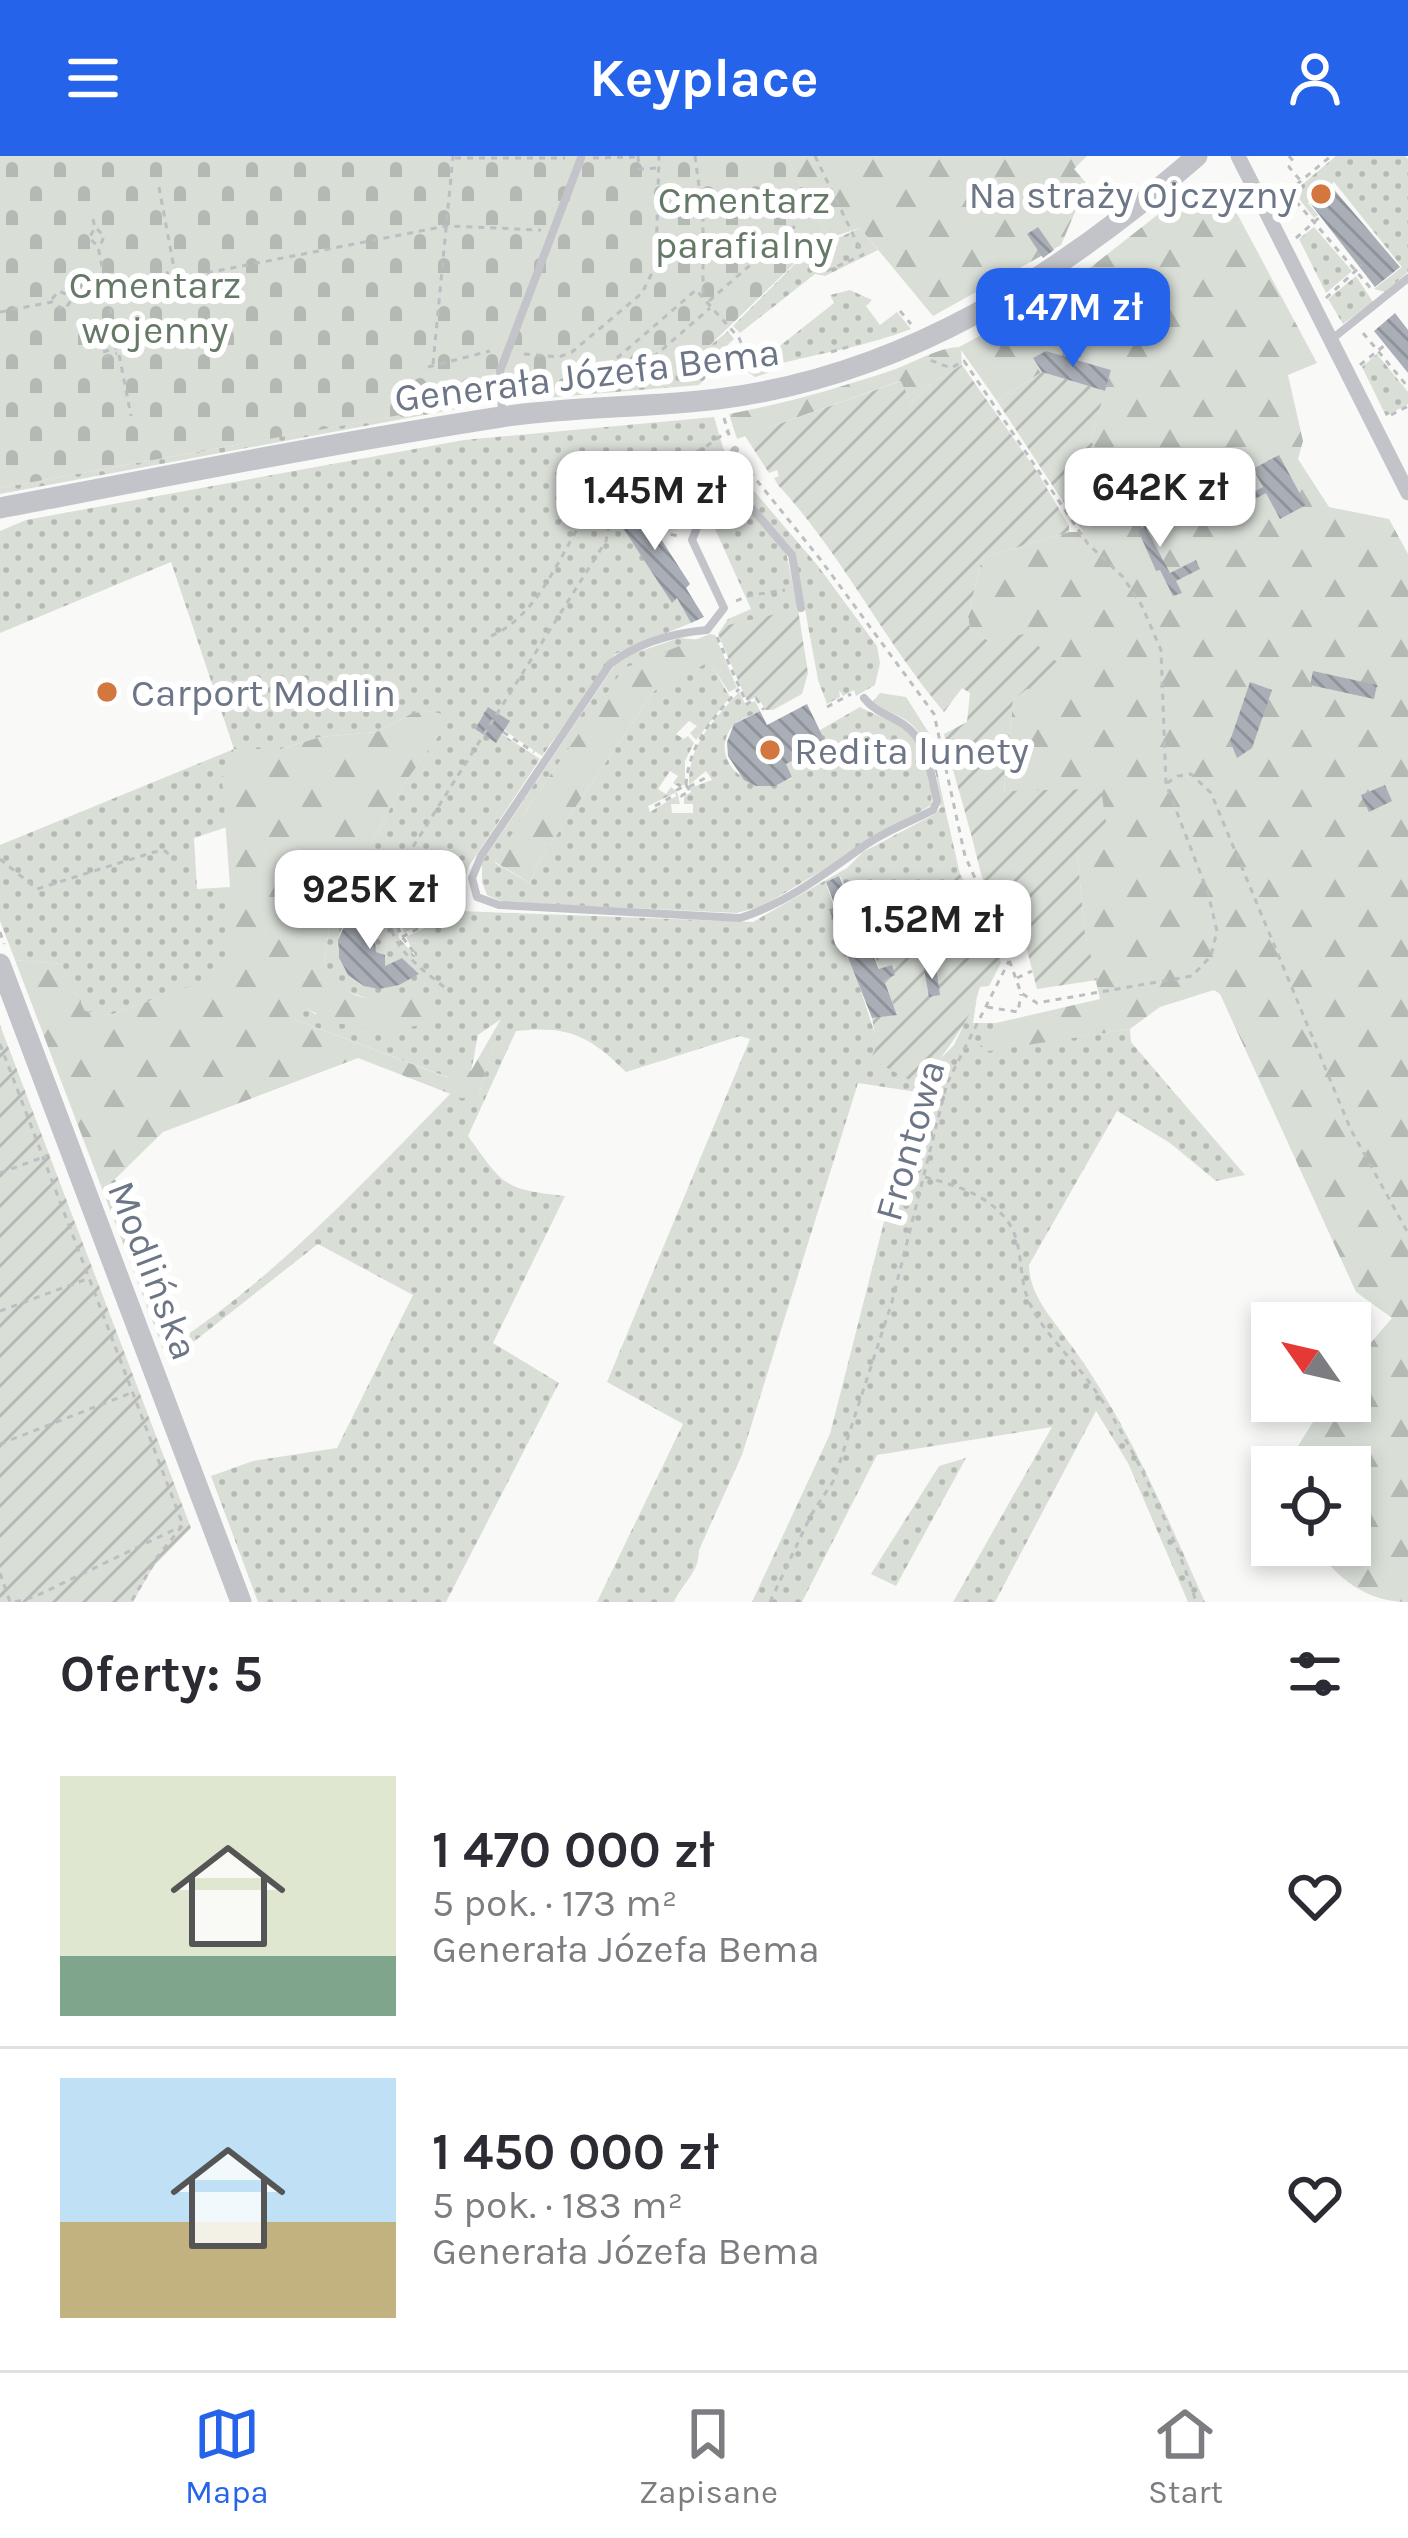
<!DOCTYPE html>
<html lang="pl">
<meta charset="utf-8">
<style>
body{margin:0;font-family:Karla,sans-serif;background:#f2f2f3;color:#2b2b33;height:100vh;display:flex;flex-direction:column;font-size:45px;white-space:nowrap}
*{box-sizing:border-box;margin:0}
p{font-size:39px;color:#7c7c81}
.icon{flex:none;width:66px;height:66px;fill:none;stroke:currentColor;stroke-width:2;stroke-linecap:round;stroke-linejoin:round}
.map{position:relative;height:1446px;overflow:hidden}
.side{display:flex;flex-direction:column;background:#fff;flex:1}
.side>*{flex:none}
.needle{width:78px;rotate:304deg}
.fabs{position:absolute;left:1251px;top:1146px;display:grid;gap:24px}
.fabs a{display:grid;place-items:center;width:120px;height:120px;border-radius:0px;background:#fff;box-shadow:0 6px 18px #0003;font-size:60px}
.price{position:absolute;translate:-50% -102px;padding:0 27px;border-radius:24px;background:#fff;color:#222;font-size:39px;line-height:78px;filter:drop-shadow(0 3px 6px #0008)}
.price::after{content:'';position:absolute;left:50%;top:72px;width:36px;height:27px;margin-left:-18px;background:inherit;clip-path:polygon(0 0,100% 0,50% 100%)}
.price.selected{background:#2563eb;color:#fff}
ul{padding:0;list-style:none}
li{display:flex;align-items:center;gap:36px;height:300px;padding:0 60px}
li+li{border-top:3px solid #e1e1e2}
li span{display:grid;place-items:center;flex:none;width:336px;height:240px;border-radius:0px;color:#555}
li>.icon{margin-inline-start:auto}
span .icon{width:144px;height:144px;fill:#fffc;stroke-width:1}
li b{font-size:51px}
h2{display:flex;justify-content:space-between;align-items:center;height:144px;padding:0 60px;font-size:51px}
header{display:flex;justify-content:space-between;align-items:center;height:156px;padding:0 60px;background:#2563eb;color:#fff;font-size:54px;font-weight:700}
.tab-bar{display:flex;justify-content:space-around;align-items:center;height:168px;border-top:3px solid #e1e1e2;background:#fff;font-size:33px;color:#7c7c81}
.tab-bar a{display:grid;justify-items:center;gap:6px}
.tab-bar .selected{color:#2563eb}
.map>svg:first-child{display:block}
</style>
<header><svg class="icon" aria-label="menu" viewBox="0 0 24 24"><path d="M4 6h16M4 12h16M4 18h16"/></svg>Keyplace<svg class="icon" aria-label="person" viewBox="0 0 24 24"><circle cx="12" cy="8" r="4"/><path d="M4 21q1-7 8-7t8 7"/></svg></header>
<div class="map">
<svg width="1408" height="1446" viewBox="0 0 1408 1446">
<defs>
<pattern id="grass-dots" width="8" height="8" patternUnits="userSpaceOnUse" patternTransform="scale(3)"><rect width="8" height="8" fill="#d9ded7"/><path d="M2 2h.1M6 6h.1" fill="none" stroke="#b4b9b4" stroke-width="1.8" stroke-linecap="round"/></pattern>
<pattern id="forest-firs" width="22" height="20" patternUnits="userSpaceOnUse" patternTransform="scale(3)"><rect width="22" height="20" fill="#d9ded7"/><path d="M5 1l3.5 6h-7zM16 11l3.5 6h-7z" fill="#b4b9b4"/></pattern>
<pattern id="cemetery-stones" width="16" height="16" patternUnits="userSpaceOnUse" patternTransform="scale(3)"><rect width="16" height="16" fill="#d9ded7"/><path d="M2 7V4a2 2 0 0 1 4 0v3zM10 15v-3a2 2 0 0 1 4 0v3z" fill="#b4b9b4"/></pattern>
<pattern id="garden-furrows" width="10" height="10" patternUnits="userSpaceOnUse" patternTransform="scale(3)"><rect width="10" height="10" fill="#d9ded7"/><path d="M-1 1l2-2M0 10L10 0M9 11l2-2" fill="none" stroke="#b4b9b4"/></pattern>
<pattern id="building-back-hatch" width="6" height="6" patternUnits="userSpaceOnUse" patternTransform="scale(3)"><rect width="6" height="6" fill="#aaafb7"/><path d="M-1 5l2 2M0 0l6 6M5-1l2 2" fill="none" stroke="#8e939a"/></pattern>
</defs>
<rect width="100%" height="100%" fill="#f9faf8"/>
<g fill="url(#grass-dots)" fill-rule="evenodd">
<path d="M1336 0H1405L1408 3V116L1385 136 1374 133 1402 111 1334 26 1308 47 1318 59 1314 62 1297 40 1298 32Z"/>
<path d="M1314 71 1352 115 1326 137 1299 83Z"/>
<path d="M860 72 878 94 825 120 815 118 740 177 733 170 807 96Z"/>
<path d="M1356 120 1373 146 1343 168 1328 143Z"/>
<path d="M850 134 872 144 866 150 880 169 897 156 911 173C868 190 821 197 774 209L768 217 755 221 748 216 751 202 757 208 834 147 830 139Z"/>
<path d="M728 175 734 183 717 199 706 222 699 229 521 244 511 237 514 230 519 238C610 228 654 239 728 175Z"/>
<path d="M1377 198 1408 236V248L1386 260 1362 211Z"/>
<path d="M490 232 491 242 483 248 0 338V332L487 243Z"/>
<path d="M714 261 724 295 689 365 676 359 663 368 658 360 649 365 609 348 672 446 677 442 691 467 615 498 542 600 504 574 510 565 488 552 475 573 496 586 502 578 540 603 469 710 456 750 404 777 401 753 394 754 399 782 416 801 406 781 460 755 753 766 847 712 863 696 933 659 944 648 960 718 860 762 840 720 826 727 875 878 880 880 872 904 934 909 954 889 977 841 973 867H996L978 896 1130 873 1131 886 1245 1019 1216 1025 1170 987 1117 955 1029 1109C1030 1141 1053 1163 1071 1189 1129 1269 1165 1357 1205 1446H1188L1128 1307 1096 1255 995 1446H953L1052 1271 877 1299 802 1446H752L830 1278 917 936 858 927 742 1299 699 1394C699 1417 683 1426 674 1446H597L683 1268 607 1226 750 883 740 880 626 916C590 880 568 869 516 875L468 980C504 1030 503 1033 565 1040L493 1187 559 1227 446 1446H258L211 1320 253 1305 337 1292 413 1139 318 1088 168 1206 101 1030 115 1023 175 1187C278 1119 364 1026 450 938L478 941 501 863 478 879 471 916 450 922 296 864 287 857 298 846 315 858 377 846 341 833 324 808 330 765 401 632 452 561 428 555 413 557 376 576 320 581 281 593 234 594 222 622 227 671 194 682 197 733 230 731 231 816 110 859 85 856 61 808 15 804 0 765V689L234 593 171 406 0 477V375L26 364 464 284ZM380 743 373 771 366 780 375 784 376 796 385 799V810L402 802 418 818C339 864 304 765 380 743Z"/>
<path d="M731 308 818 410 877 490 880 507 875 529 856 540 854 534 843 540 839 534 840 541 827 548 818 524 795 399 728 320 727 313Z"/>
<path d="M722 321 786 396 798 453 718 478 728 463 751 453 711 364 710 351Z"/>
<path d="M679 482 702 484 624 513 529 650 495 707 530 727 539 705 654 535 709 505 730 541 696 584 690 577 697 570 689 565 676 578 684 583 688 580 694 587 685 605V628L679 631 673 627 678 620 670 615 658 633 666 638 671 631 677 636 648 650 650 656 678 639 680 648H671L672 657H693V648H684V641L691 636 690 632 712 624 706 615 689 629C688 589 713 565 739 536L746 549 755 545 760 555C752 559 739 563 733 570 707 600 746 644 792 622L786 608 825 587 820 574 860 551C875 560 893 563 907 573 925 587 934 628 931 649L763 750 737 757 503 746 487 739 482 726V706L614 510 632 498Z"/>
<path d="M966 1302 896 1430 871 1418 939 1310Z"/>
</g>
<g fill="url(#forest-firs)">
<path d="M786 0H1087L1074 13 1087 28 1061 89 933 160 860 72 829 82Z"/>
<path d="M1193 31 1233 50 1317 207 1288 219 1303 285 1298 303 1329 351 1389 363 1408 398V1446C1368 1446 1335 1423 1316 1389H1350V1311H1285L1326 1245H1350V1211L1392 1162 1356 1136 1220 838 1214 834 1160 851 1130 873 976 897 996 867 1100 843 1085 778 1077 695 1004 636 1013 544 1027 533 990 486 970 473 968 460 982 402 1069 376H1083L1130 345 1090 284 1111 214 1046 195 1034 203 1042 216 997 245 961 194 962 209 936 224 911 247 900 225 737 283 729 258C783 248 835 233 887 216 910 209 936 192 959 191L1054 140Z"/>
<path d="M710 478 715 479 737 532 729 536 709 506 654 535 539 705 530 727 495 706 529 650 624 512Z"/>
<path d="M880 537 906 541 929 577 944 648 940 651C940 627 931 587 913 570 902 558 885 557 873 545Z"/>
<path d="M428 555 453 560 401 632 330 765 324 808C350 848 370 848 414 834L436 858 428 867C380 880 340 874 298 847L288 857 296 864 449 922 454 913 471 915 502 861 478 941 461 942 358 902 163 976 115 1023 101 1030 15 804 61 808 85 855 110 859 230 816V731L222 621 234 593H281L320 581 376 576 413 557Z"/>
</g>
<path fill="url(#cemetery-stones)" d="M0 0H786L829 82 798 104 706 193 666 218 639 228 518 238 517 227 494 226 486 231 488 243 0 332Z"/>
<g fill="url(#garden-furrows)">
<path d="M962 209 1038 317 1069 370V376L982 402 968 460 970 473 990 486 1024 478 1064 512 1055 533H1027L1013 544 1004 635 1101 633 1109 687 1077 695 1085 778 1097 824 1037 833 1024 782 1020 776 1011 778C984 747 980 709 969 671 961 640 951 610 944 578L967 566 970 537 962 532 944 556C883 484 842 398 778 329L774 322 779 320 777 314 769 317 745 280 901 225 911 247 936 224Z"/>
<path d="M1042 216 1105 235 1090 284 1130 344 1083 376 997 245Z"/>
<path d="M798 453 808 517 802 538 773 554H766L757 541 747 545 718 478 728 469Z"/>
<path d="M960 718 995 779 1001 807 989 830 980 831C969 873 940 895 924 932L871 903 880 881 875 879 872 862 897 858 860 762Z"/>
<path d="M0 869 191 1372 153 1411 133 1446H0Z"/>
</g>
<g fill="url(#building-back-hatch)">
<path d="M1331 30 1400 111 1375 131 1310 47Z"/>
<path d="M1038 71 1054 94 1043 102 1027 78Z"/>
<path d="M1143 130 1155 134 1139 191 1127 187Z"/>
<path d="M1395 157 1408 174V217L1374 175Z"/>
<path d="M1046 195 1111 214 1105 235 1042 216 1033 202Z"/>
<path d="M1279 299 1306 349 1280 363 1266 337 1213 366 1209 360 1263 331 1253 313Z"/>
<path d="M628 332 690 428 686 432 704 461 691 467 677 442 672 447 621 369 609 348Z"/>
<path d="M1145 334 1151 341 1138 350 1150 367 1145 370 1170 417 1196 404 1200 413 1176 425 1182 437 1173 440 1160 414 1156 415 1138 374 1144 371 1128 346Z"/>
<path d="M1313 515 1377 529 1374 543 1310 529Z"/>
<path d="M1250 526 1272 534 1252 592 1237 602 1230 585Z"/>
<path d="M807 548 826 587 786 608 792 621 775 630H756L744 624 728 600 727 586 734 568 760 555 767 569Z"/>
<path d="M488 551 510 565 496 587 475 573Z"/>
<path d="M1385 629 1392 645 1369 656 1361 639Z"/>
<path d="M839 720 879 813 892 809 895 819 884 824 897 859 872 862 829 753 836 752 826 726Z"/>
<path d="M380 743 385 767 366 780 375 784 376 796 385 799V810L402 802 419 818 399 829 379 833 364 830 348 819 339 802 338 784 350 758Z"/>
<path d="M922 772 927 789 915 793 911 775Z"/>
<path d="M936 811 940 839 929 841 924 812Z"/>
</g>
<g fill="none" stroke-linecap="round" stroke-linejoin="round">
<g stroke="#bcbec1" stroke-width="3" stroke-dasharray="6 6" stroke-linecap="butt">
<path d="M638 0 639 13 658 12"/>
<path d="M695 0 703 61V140"/>
<path d="M815 0 863 99 824 116"/>
<path d="M1289 0 1293 5 1289 11 1300 24"/>
<path d="M455 2H565"/>
<path d="M593 2 638 1"/>
<path d="M159 31 174 112"/>
<path d="M1288 36 1373 135"/>
<path d="M1278 44 1331 0"/>
<path d="M93 63 95 72 89 82 98 90 131 260"/>
<path d="M97 73 104 80 101 88"/>
<path d="M1296 82 1321 60"/>
<circle cx="129" cy="131" r="9"/>
<path d="M1326 142 1362 109"/>
<path d="M52 143 59 135 72 141"/>
<path d="M709 145 795 70"/>
<path d="M900 155 911 168"/>
<path d="M0 156 52 146 64 154 73 142 166 124 167 117 175 113 186 121 446 70 541 74"/>
<path d="M1363 177 1408 231"/>
<path d="M103 196 116 192"/>
<path d="M831 196 851 190"/>
<path d="M524 198 559 201 572 196 642 137 651 119 656 103 659 0"/>
<path d="M104 201 117 197"/>
<path d="M617 202 696 134 739 182 747 201 743 211 746 218"/>
<path d="M433 208 453 0"/>
<path d="M1360 209 1385 189"/>
<path d="M428 211 490 195"/>
<path d="M626 225 710 152"/>
<path d="M1391 259 1408 250"/>
<path d="M724 262 730 282"/>
<path d="M742 306 820 403 934 558 965 700 998 773 1021 837 1037 847 1192 820 1211 800 1217 775 1208 737 1166 628 1161 494 1142 450 1123 421 1088 388 964 205 951 212 930 204"/>
<path d="M656 361 667 378 679 380"/>
<path d="M736 445 747 440 785 434"/>
<path d="M491 480C554 452 565 366 617 323 639 306 672 307 696 296 707 291 717 282 727 276"/>
<path d="M717 481 747 548 756 542 764 554"/>
<path d="M827 551 851 538"/>
<path d="M503 576 534 596"/>
<path d="M1167 627 1178 620 1191 618 1211 637 1351 974 1408 1077"/>
<path d="M686 629C689 588 712 563 739 533"/>
<path d="M686 629 690 635 681 640 677 634Z"/>
<path d="M689 631 707 621"/>
<path d="M655 650 677 638"/>
<path d="M0 703 37 733 154 696 165 695 176 704"/>
<path d="M395 759 400 778 415 798"/>
<path d="M0 776 4 788"/>
<path d="M402 781 464 748"/>
<path d="M1017 822 1032 815"/>
<path d="M444 831C400 796 374 776 397 716L606 385 610 363 604 337"/>
<path d="M987 851 1018 856 1021 838"/>
<path d="M0 888 183 1369 158 1400 131 1446"/>
<path d="M0 1017 49 999"/>
<path d="M925 1021C954 1029 986 1038 1006 1063 1026 1089 1016 1121 1031 1150 1046 1180 1073 1203 1092 1230 1131 1283 1177 1383 1196 1446"/>
<path d="M0 1155 87 1123"/>
<path d="M0 1288 131 1237"/>
<path d="M0 1417 10 1446"/>
<path d="M15 1446 36 1440 182 1370"/>
<path d="M770 1446 811 1359 834 1324 892 1146 947 927 1009 805"/>
</g>
<g stroke="#c2c4c9" stroke-width="8">
<path d="M1332 183 1408 122"/>
<path d="M502 255 500 215 581 2"/>
<path d="M735 294 721 312 692 384 724 452 707 474C672 477 639 486 610 508L481 700 472 722 477 741 499 749 740 762C785 748 826 717 864 690 885 675 910 666 933 654L937 645C931 619 928 584 903 568 889 559 874 555 864 542"/>
<path d="M720 315 792 399 801 452"/>
</g>
<path stroke="#c2c4c9" stroke-width="15" d="M1238 0 1408 337"/>
<g stroke="#c2c4c9" stroke-width="21">
<path d="M0 352C167 320 333 287 501 261 573 250 646 252 718 243 903 220 1060 120 1197 0"/>
<path d="M0 808 241 1446"/>
</g>
</g>
<g fill="#d3773e" stroke="#fff" stroke-width="4.5">
<circle cx="1321" cy="38" r="12"/>
<circle cx="107" cy="536" r="12"/>
<circle cx="770" cy="594" r="12"/>
</g>
<g text-anchor="middle" stroke-width="12" stroke-linejoin="round" paint-order="stroke">
<g font-size="39" fill="#6c7686" stroke="#fff" text-anchor="start">
<text x="1297" y="52" text-anchor="end">Na straży Ojczyzny</text>
<text x="131" y="550">Carport Modlin</text>
<text x="794" y="608">Redita lunety</text>
</g>
<g font-size="39" fill="#667866" stroke="#fff">
<text x="744" y="57">Cmentarz<tspan x="744" dy="45">parafialny</tspan></text>
<text x="155" y="142">Cmentarz<tspan x="155" dy="45">wojenny</tspan></text>
</g>
<g font-size="39" fill="#6c7686" stroke="#fff">
<text transform="translate(587 218) rotate(-7)" y="14">Generała Józefa Bema</text>
<text transform="translate(909 984) rotate(-74)" y="14">Frontowa</text>
<text transform="translate(154 1114) rotate(69)" y="14">Modlińska</text>
</g>
</g>
</svg>
<div class="fabs">
<a><svg class="needle" viewBox="-14 -14 28 28"><path d="M0-13l5 13h-10z" fill="#e53935"/><path d="M0 13l5-13h-10z" fill="#7c7c81"/></svg></a>
<a><svg class="icon" aria-label="locate" viewBox="0 0 24 24"><circle cx="12" cy="12" r="6"/><path d="M12 2v4M12 18v4M2 12h4M18 12h4"/></svg></a>
</div>
<b class="price selected" style="left:1073px;top:214px">1.47M zł</b>
<b class="price" style="left:1160px;top:394px">642K zł</b>
<b class="price" style="left:655px;top:397px">1.45M zł</b>
<b class="price" style="left:370px;top:796px">925K zł</b>
<b class="price" style="left:932px;top:826px">1.52M zł</b>
</div>
<section class="side">
<h2>Oferty: 5<svg class="icon" aria-label="filters" viewBox="0 0 24 24"><path d="M4 7h16M4 17h16"/><circle cx="9" cy="7" r="2"/><circle cx="15" cy="17" r="2"/></svg></h2>
<ul>
<li><span style="background:linear-gradient(#dfe7d0 75%,#7fa58c 0)"><svg class="icon" aria-label="home" viewBox="0 0 24 24"><path d="M3 11l9-7 9 7M6 9v11h12V9"/></svg></span><div><b>1 470 000 zł</b><p>5 pok. · 173 m²</p><p>Generała Józefa Bema</p></div><svg class="icon" aria-label="heart" viewBox="0 0 24 24"><path d="M12 20l-8-8c-3-5 5-10 8-4 3-6 11-1 8 4z"/></svg></li>
<li><span style="background:linear-gradient(#bfe0f5 60%,#c2b280 0)"><svg class="icon" aria-label="home" viewBox="0 0 24 24"><path d="M3 11l9-7 9 7M6 9v11h12V9"/></svg></span><div><b>1 450 000 zł</b><p>5 pok. · 183 m²</p><p>Generała Józefa Bema</p></div><svg class="icon" aria-label="heart" viewBox="0 0 24 24"><path d="M12 20l-8-8c-3-5 5-10 8-4 3-6 11-1 8 4z"/></svg></li>
</ul>
</section>
<nav class="tab-bar">
<a class="selected"><svg class="icon" aria-label="map" viewBox="0 0 24 24"><path d="M3 6l6-2 6 2 6-2v14l-6 2-6-2-6 2zM9 4v14M15 6v14"/></svg>Mapa</a>
<a><svg class="icon" aria-label="saved" viewBox="0 0 24 24"><path d="M7 4h10v16l-5-4-5 4z"/></svg>Zapisane</a>
<a><svg class="icon" aria-label="home" viewBox="0 0 24 24"><path d="M3 11l9-7 9 7M6 9v11h12V9"/></svg>Start</a>
</nav>
